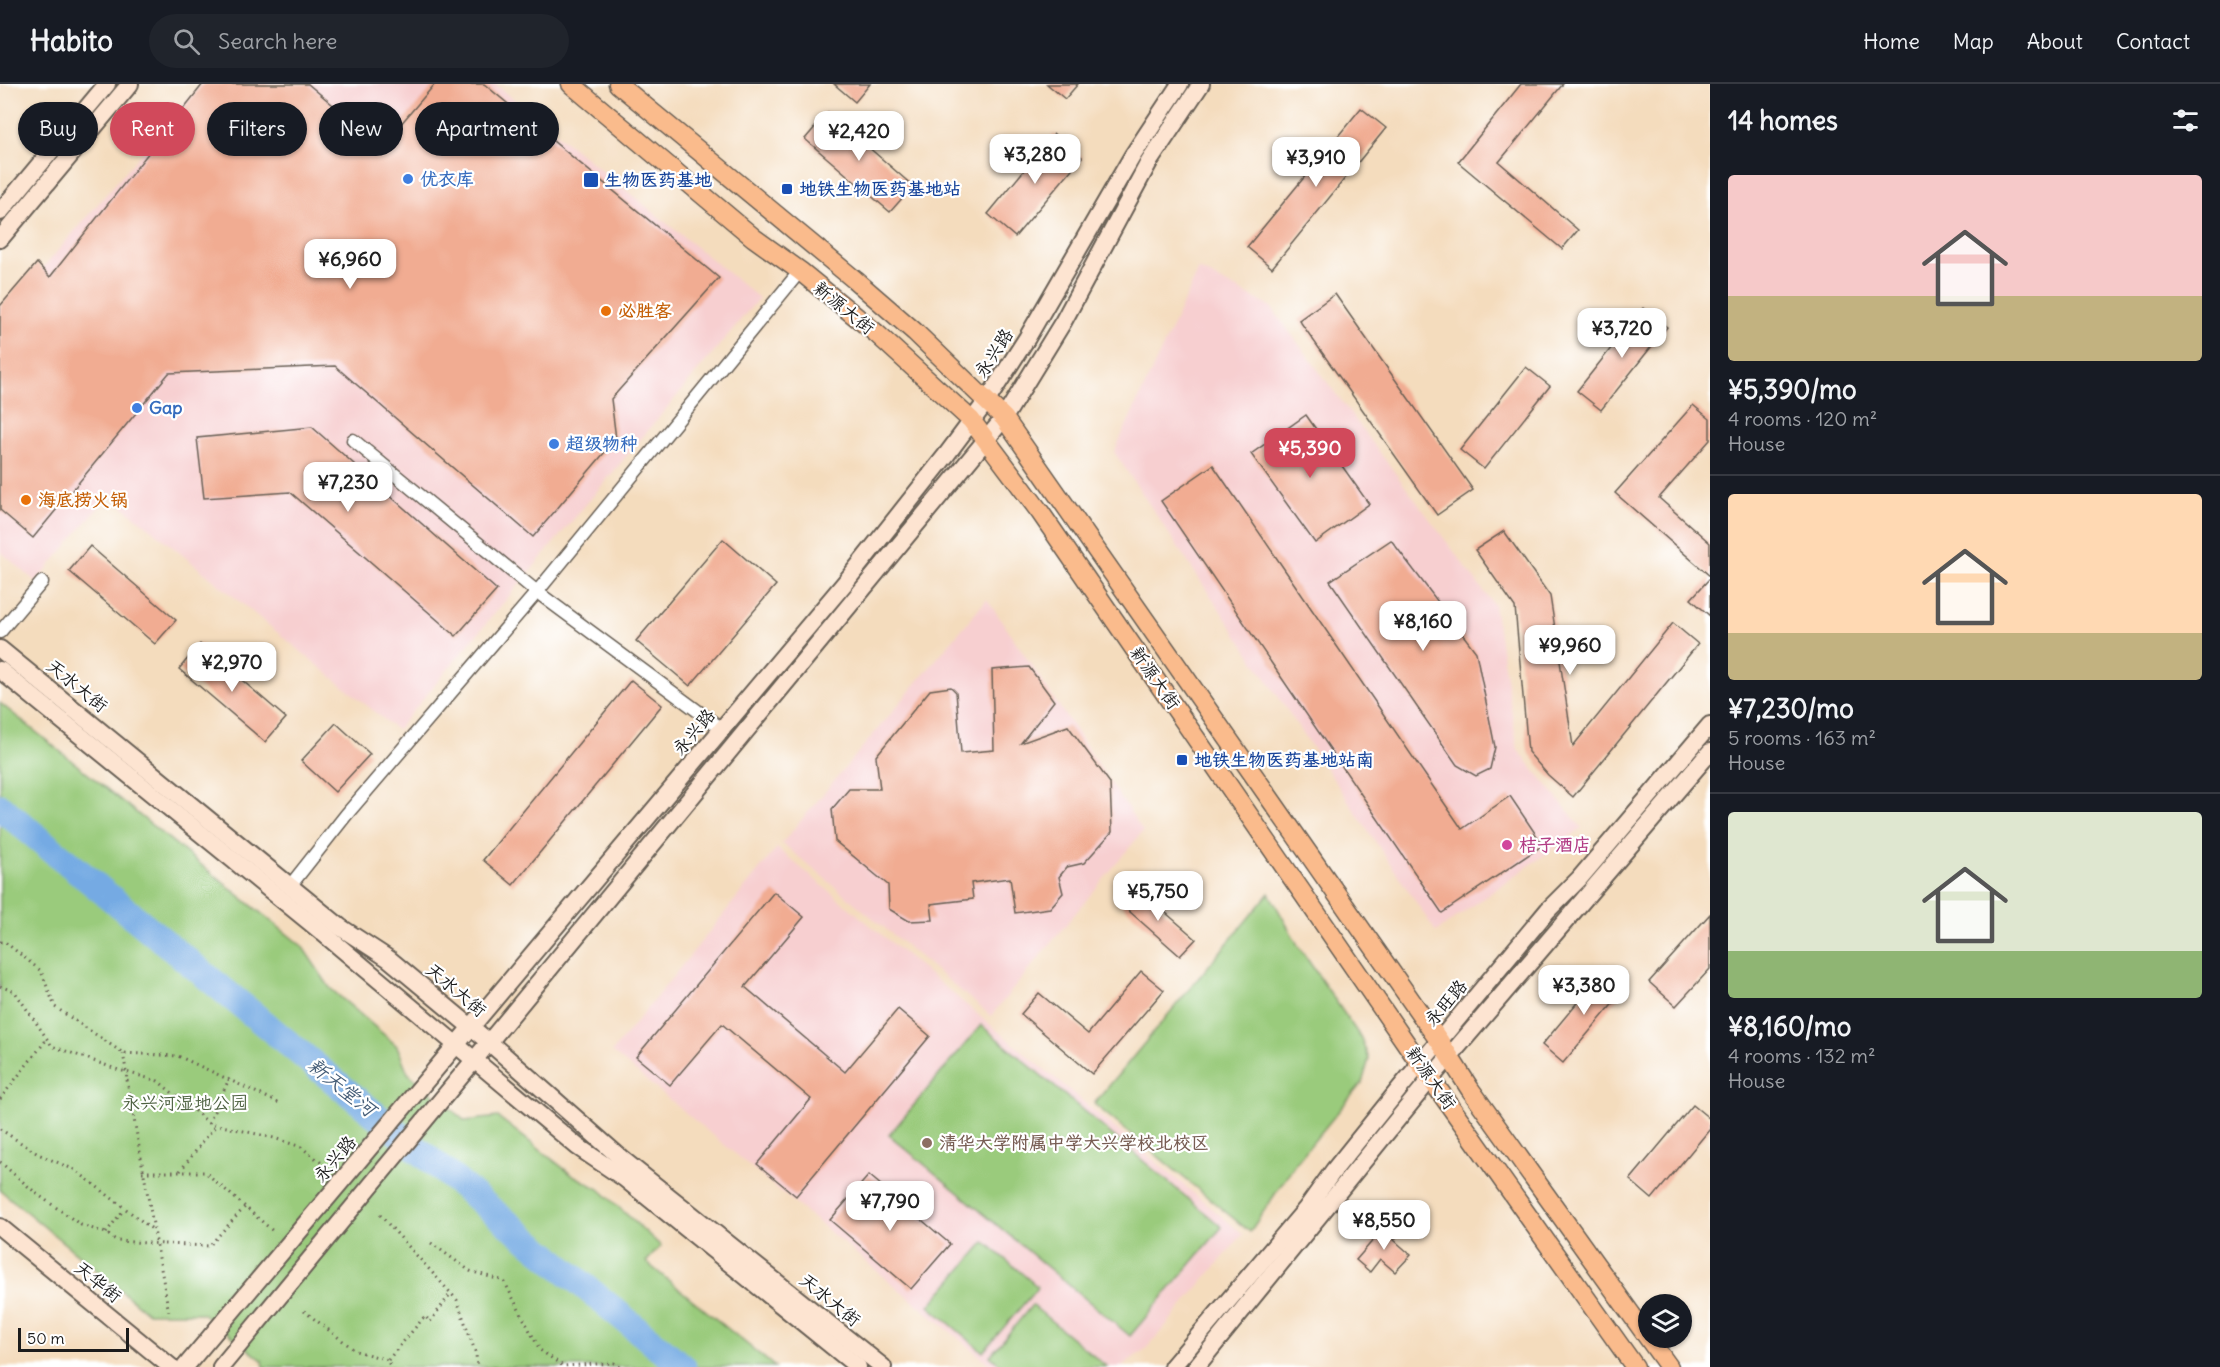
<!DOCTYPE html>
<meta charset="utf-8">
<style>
body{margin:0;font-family:Delius,"LXGW WenKai TC",sans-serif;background:#20242c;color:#f1f3f6;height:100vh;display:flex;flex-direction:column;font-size:22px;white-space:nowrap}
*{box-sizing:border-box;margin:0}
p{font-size:20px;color:#9ea1a6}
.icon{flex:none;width:33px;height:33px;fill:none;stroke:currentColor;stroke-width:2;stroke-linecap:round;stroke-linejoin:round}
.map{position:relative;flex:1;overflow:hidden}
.details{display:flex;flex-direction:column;background:#171b24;width:510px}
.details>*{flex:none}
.banner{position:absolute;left:18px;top:18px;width:570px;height:54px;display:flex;gap:12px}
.controls{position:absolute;left:1638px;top:1210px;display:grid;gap:12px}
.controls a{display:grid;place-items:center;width:54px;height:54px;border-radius:50%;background:#171b24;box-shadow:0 2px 4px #0004;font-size:30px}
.scale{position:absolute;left:18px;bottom:15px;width:111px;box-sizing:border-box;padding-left:6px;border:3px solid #1c1c1c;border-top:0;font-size:16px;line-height:21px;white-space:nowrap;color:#1c1c1c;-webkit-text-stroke:4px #fff;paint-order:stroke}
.price{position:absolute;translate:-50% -51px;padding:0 14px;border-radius:12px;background:#fff;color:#222;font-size:20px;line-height:39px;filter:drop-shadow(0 2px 3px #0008)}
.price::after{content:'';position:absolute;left:50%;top:36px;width:18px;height:14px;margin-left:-9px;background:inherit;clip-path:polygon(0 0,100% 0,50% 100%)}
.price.active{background:#d1495b;color:#fff}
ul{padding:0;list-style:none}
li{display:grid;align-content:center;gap:12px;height:318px;padding:0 18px}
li+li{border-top:2px solid #363941}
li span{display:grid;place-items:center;height:186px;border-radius:6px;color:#555}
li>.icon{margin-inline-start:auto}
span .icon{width:108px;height:108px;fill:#fffc;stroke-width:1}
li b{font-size:26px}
h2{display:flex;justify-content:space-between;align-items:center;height:72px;padding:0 18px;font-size:26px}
.chip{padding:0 21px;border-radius:27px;background:#171b24;box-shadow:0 2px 4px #0004;font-size:21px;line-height:54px}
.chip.active{background:#d1495b;color:#fff}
header{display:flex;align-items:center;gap:36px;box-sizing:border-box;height:84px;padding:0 30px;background:#171b24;border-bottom:2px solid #363941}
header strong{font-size:28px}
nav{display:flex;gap:33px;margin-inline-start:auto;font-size:21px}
.search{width:420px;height:54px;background:#20242c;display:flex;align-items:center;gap:15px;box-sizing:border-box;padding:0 21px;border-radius:33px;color:#9ea1a6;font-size:22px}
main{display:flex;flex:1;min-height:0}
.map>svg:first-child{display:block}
</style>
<header>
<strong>Habito</strong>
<div class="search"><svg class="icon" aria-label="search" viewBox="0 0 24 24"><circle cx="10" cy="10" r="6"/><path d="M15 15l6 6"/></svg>Search here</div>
<nav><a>Home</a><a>Map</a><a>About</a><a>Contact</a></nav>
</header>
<main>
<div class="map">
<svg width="1710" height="1283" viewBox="0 0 1710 1283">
<rect width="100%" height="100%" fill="#fff"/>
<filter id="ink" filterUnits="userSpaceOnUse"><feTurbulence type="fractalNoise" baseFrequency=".0167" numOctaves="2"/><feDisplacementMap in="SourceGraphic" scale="12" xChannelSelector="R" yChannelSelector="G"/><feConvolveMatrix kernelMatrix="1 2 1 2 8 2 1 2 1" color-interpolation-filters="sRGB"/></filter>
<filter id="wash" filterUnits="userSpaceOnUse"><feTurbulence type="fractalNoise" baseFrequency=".008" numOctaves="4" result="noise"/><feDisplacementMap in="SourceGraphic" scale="24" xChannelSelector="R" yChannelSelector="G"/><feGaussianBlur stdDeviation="1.35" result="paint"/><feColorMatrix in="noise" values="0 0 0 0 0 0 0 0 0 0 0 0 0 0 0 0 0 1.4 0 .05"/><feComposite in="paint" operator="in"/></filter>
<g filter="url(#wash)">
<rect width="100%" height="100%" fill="#f4dcbd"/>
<g fill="#f7cfd0">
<path d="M201 0H495L759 214 397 646 109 411 36 498 0 467V234Z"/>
<path d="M1199 185 1271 223 1494 521 1518 666 1582 744 1436 848 1114 368Z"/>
<path d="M987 515 1143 747 991 932 782 759Z"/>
<path d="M777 764 1243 1150 1147 1264 1120 1283H993L612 968Z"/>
</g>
<g fill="#9acb7b" stroke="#5b744c" stroke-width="1.5">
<path d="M0 619 302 862 330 904 397 962 408 989 465 1037 498 1033 571 1090 599 1105 661 1162 646 1178 775 1283H264L263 1277 202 1229H148L0 1106Z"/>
<path d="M1269 809 1299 863 1361 954 1369 975 1362 999 1295 1080 1250 1148 1094 1020Z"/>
<path d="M981 941 1222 1143 1130 1252 889 1051Z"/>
<path d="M985 1158 1038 1203 983 1268 929 1222Z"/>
<path d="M1032 1221 1107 1283H1003L990 1272Z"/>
</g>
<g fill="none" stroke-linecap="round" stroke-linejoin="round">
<path stroke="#75aae3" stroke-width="27" d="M0 723 683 1283"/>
</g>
<g id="blocks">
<g fill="#f1ac92">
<path d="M203 0H308L382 62 435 0H484L719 194 611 315 616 355 533 453 335 282 169 289 33 454 0 426V222L37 179 50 193Z"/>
<path d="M834 0H870L855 18Z"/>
<path d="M1047 0H1078L1065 15Z"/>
<path d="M1521 0H1563L1499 78 1578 146 1562 165 1458 78Z"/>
<path d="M1361 24 1386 44 1272 184 1247 163Z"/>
<path d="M828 28 913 102 890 128 805 55Z"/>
<path d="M1054 50 1082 73 1015 153 988 130Z"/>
<path d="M1335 210 1473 406 1437 431 1299 236Z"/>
<path d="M1643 224 1667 243 1601 326 1577 307Z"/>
<path d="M1526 283 1550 302 1484 385 1460 366Z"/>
<path d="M1693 321 1710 335V356L1659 414 1710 459V492L1615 409Z"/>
<path d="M1306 331 1369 420 1315 459 1251 370Z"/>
<path d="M312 343 497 506 456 552 290 408 204 414 197 354Z"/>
<path d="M1213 381 1462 745 1510 712 1543 761 1442 829 1161 417Z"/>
<path d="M1504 447 1550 512 1573 662 1673 539 1698 560 1573 713 1548 691 1528 668 1515 523 1475 466Z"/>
<path d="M723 455 776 501 690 602 636 557Z"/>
<path d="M1391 456 1476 568 1495 663 1490 685 1476 692 1457 681 1330 497Z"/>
<path d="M90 462 176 536 155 560 69 487Z"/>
<path d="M1710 494V532L1691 515Z"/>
<path d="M200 560 286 634 265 658 179 585Z"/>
<path d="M1029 583 1054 617 1021 659 1068 642 1110 699 1112 748 1084 779 1067 783 1059 793 1063 809 1050 824 1015 829 1010 794 971 799 973 815 931 820 933 836 909 837 889 825 888 801 835 757 832 725 849 705H880L876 672 930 606 951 603 956 608 961 669 994 666 992 586Z"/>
<path d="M631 596 662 621 513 801 483 776Z"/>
<path d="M336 639 370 670 335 708 301 677Z"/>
<path d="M1136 803 1196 855 1180 872 1121 820Z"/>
<path d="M774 808 804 833 745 903 845 988 898 925 930 952 796 1112 757 1080 811 1015 722 940 670 1001 636 973Z"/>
<path d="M1710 830V885L1676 922 1649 898Z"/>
<path d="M1605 885 1626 904 1563 979 1542 961Z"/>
<path d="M1141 887 1164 906 1092 990 1021 930 1039 909 1088 950Z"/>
<path d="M1693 1021 1710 1035V1045L1652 1115 1630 1096Z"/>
<path d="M869 1091 950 1160 911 1205 830 1136Z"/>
<path d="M1388 1139 1400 1149 1394 1156 1411 1171 1395 1188 1380 1175 1370 1188 1356 1176Z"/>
</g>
</g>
</g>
<g filter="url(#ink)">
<use href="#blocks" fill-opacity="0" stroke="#685f54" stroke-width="1.5"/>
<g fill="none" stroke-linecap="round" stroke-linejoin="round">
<g stroke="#685f54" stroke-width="15">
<g id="street">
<path d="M353 356 537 508 722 645"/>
<path d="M0 548 42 498"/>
<path d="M290 802 346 731 537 508 800 187"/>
</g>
</g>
<g stroke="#685f54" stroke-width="20">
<g id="secondary">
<path d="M0 128 107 0"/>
<path d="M0 155 130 0"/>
<path d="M0 565 340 843 389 875 490 959 622 1075 883 1283"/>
<path d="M0 586 323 849 578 1063 624 1094 858 1283"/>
<path d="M0 1143 171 1283"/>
<path d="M185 1283 844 500 947 370 986 318 1027 254 1133 71 1180 0"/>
<path d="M221 1283 1004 334 1063 238 1149 78 1201 0"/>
<path d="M1172 1283 1306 1125 1334 1086 1400 1004 1548 826 1579 795 1710 641"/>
<path d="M1196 1283 1431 994 1710 668"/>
</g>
</g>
<g stroke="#685f54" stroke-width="21">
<g id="primary">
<path d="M571 0 754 154 800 187 876 249 971 336 1040 428 1421 981 1635 1283"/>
<path d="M618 0 855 196 915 248 1004 334 1440 958 1470 1005 1669 1283"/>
</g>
</g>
<g stroke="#685f54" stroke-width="3" stroke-dasharray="1.5 4.5" stroke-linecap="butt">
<path d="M0 858H5L41 887 55 923 123 969 178 972 279 1019"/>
<path d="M0 902 15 908 52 962 119 986 158 997 209 1039 274 1054 301 1063 328 1084"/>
<path d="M123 969 125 980"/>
<path d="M127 996 169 1229"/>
<path d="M0 1015 47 955"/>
<path d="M209 1039 229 995"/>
<path d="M0 1045 38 1070 75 1086 152 1145"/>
<path d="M0 1078 37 1110 81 1141 106 1149 117 1157 148 1159"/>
<path d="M180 1087 216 1041"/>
<path d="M142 1088H205L274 1148"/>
<path d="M380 1131 457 1216 476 1270 477 1283"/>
<path d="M106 1149 124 1125"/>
<path d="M431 1159 470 1187 504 1197 540 1266 563 1282 614 1279 620 1283"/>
<path d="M164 1160 209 1162 245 1123"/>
<path d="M304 1227 356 1267 388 1276 390 1283"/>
<path d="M388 1276 425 1232 430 1238 451 1209"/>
</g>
<use href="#street" stroke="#fff" stroke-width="12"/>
<use href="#secondary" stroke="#fde4d1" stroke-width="16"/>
<use href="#primary" stroke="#fabb8c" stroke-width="18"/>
<g stroke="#685f54" stroke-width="3" stroke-dasharray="1.5 4.5" stroke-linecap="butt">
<path d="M125 980 127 996"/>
<path d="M148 1159 164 1160"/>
</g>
</g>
</g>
<g fill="#3f7fe0" stroke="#fff" stroke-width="2">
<circle cx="408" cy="95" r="6"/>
<circle cx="137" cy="324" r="6"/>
<circle cx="554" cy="360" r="6"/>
</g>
<g fill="#1a4fb4" stroke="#fff" stroke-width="2">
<rect x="583" y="88" width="16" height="16" rx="3"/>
<rect x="781" y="99" width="12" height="12" rx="3"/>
<rect x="1176" y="670" width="12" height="12" rx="3"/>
</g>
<g fill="#e8710a" stroke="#fff" stroke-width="2">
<circle cx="606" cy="227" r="6"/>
<circle cx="26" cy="416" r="6"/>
</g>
<circle fill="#d1479c" stroke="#fff" stroke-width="2" cx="1507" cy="761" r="6"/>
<circle fill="#8d6e63" stroke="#fff" stroke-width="2" cx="927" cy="1059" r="6"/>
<g text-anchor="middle" stroke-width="4.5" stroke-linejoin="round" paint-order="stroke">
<g font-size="18" font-weight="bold" fill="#366cbe" stroke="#fff" text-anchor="start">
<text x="420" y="101">优衣库</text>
<text x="149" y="330">Gap</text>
<text x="566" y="366">超级物种</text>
</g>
<g font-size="18" font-weight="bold" fill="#164399" stroke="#fff" text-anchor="start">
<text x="604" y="102">生物医药基地</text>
<text x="799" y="111">地铁生物医药基地站</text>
<text x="1194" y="682">地铁生物医药基地站南</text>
</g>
<g font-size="18" fill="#1c1c1c" stroke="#fff">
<text transform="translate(844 224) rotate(39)" y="6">新源大街</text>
<text transform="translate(994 269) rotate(-57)" y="6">永兴路</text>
<text transform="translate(1155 594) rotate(55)" y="6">新源大街</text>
<text transform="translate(77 602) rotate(39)" y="6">天水大街</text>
<text transform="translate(694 648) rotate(-50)" y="6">永兴路</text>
<text transform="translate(456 906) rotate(40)" y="6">天水大街</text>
<text transform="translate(1446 919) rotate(-50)" y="6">永旺路</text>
<text transform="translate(1431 994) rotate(55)" y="6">新源大街</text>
<text transform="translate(335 1075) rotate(-50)" y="6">永兴路</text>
<text transform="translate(98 1198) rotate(39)" y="6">天华街</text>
<text transform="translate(830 1216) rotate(39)" y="6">天水大街</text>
</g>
<g font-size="18" font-weight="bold" fill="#c56008" stroke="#fff" text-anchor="start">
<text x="618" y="233">必胜客</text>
<text x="38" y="422">海底捞火锅</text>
</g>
<g font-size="18" font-weight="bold" fill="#b23c85" stroke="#fff" text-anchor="start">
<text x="1519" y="767">桔子酒店</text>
</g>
<g font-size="18" fill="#4e6242" stroke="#fff">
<text x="185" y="1025">永兴河湿地公园</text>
</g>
<g font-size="18" font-weight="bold" fill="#785e54" stroke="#fff" text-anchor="start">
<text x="939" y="1065">清华大学附属中学大兴学校北校区</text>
</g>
<g font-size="20" font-style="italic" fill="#445c76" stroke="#fff">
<text transform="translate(342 1003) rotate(39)" y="7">新天堂河</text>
</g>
</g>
</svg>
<div class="controls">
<a><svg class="icon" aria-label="layers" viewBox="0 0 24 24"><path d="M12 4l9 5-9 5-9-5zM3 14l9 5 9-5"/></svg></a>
</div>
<div class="scale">50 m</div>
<b class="price" style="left:859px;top:78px">¥2,420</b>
<b class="price" style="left:1035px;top:101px">¥3,280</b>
<b class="price" style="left:1316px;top:104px">¥3,910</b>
<b class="price" style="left:350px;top:206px">¥6,960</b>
<b class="price" style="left:1622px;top:275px">¥3,720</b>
<b class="price active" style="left:1310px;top:395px">¥5,390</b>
<b class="price" style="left:348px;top:429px">¥7,230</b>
<b class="price" style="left:1423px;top:568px">¥8,160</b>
<b class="price" style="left:1570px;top:592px">¥9,960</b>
<b class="price" style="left:232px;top:609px">¥2,970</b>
<b class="price" style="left:1158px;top:838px">¥5,750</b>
<b class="price" style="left:1584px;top:932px">¥3,380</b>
<b class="price" style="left:890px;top:1148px">¥7,790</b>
<b class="price" style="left:1384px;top:1167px">¥8,550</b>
<div class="banner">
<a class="chip">Buy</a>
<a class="chip active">Rent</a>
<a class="chip">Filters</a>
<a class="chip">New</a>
<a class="chip">Apartment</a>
</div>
</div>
<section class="details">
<h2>14 homes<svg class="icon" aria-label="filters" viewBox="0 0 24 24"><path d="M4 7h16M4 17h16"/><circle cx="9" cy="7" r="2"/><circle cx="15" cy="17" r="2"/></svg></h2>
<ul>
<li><span style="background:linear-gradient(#f6c9c9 65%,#c2b280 0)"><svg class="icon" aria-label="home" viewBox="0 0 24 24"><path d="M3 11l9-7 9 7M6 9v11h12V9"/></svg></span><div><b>¥5,390/mo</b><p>4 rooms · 120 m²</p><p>House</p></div></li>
<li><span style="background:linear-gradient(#ffd9b3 75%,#c2b280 0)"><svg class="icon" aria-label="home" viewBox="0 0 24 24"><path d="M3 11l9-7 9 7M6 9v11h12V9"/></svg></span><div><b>¥7,230/mo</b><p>5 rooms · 163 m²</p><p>House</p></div></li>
<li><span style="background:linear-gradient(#dfe7d0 75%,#8fb573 0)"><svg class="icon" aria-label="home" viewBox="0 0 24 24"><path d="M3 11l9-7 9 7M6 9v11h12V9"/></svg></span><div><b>¥8,160/mo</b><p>4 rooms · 132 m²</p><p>House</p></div></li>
</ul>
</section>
</main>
